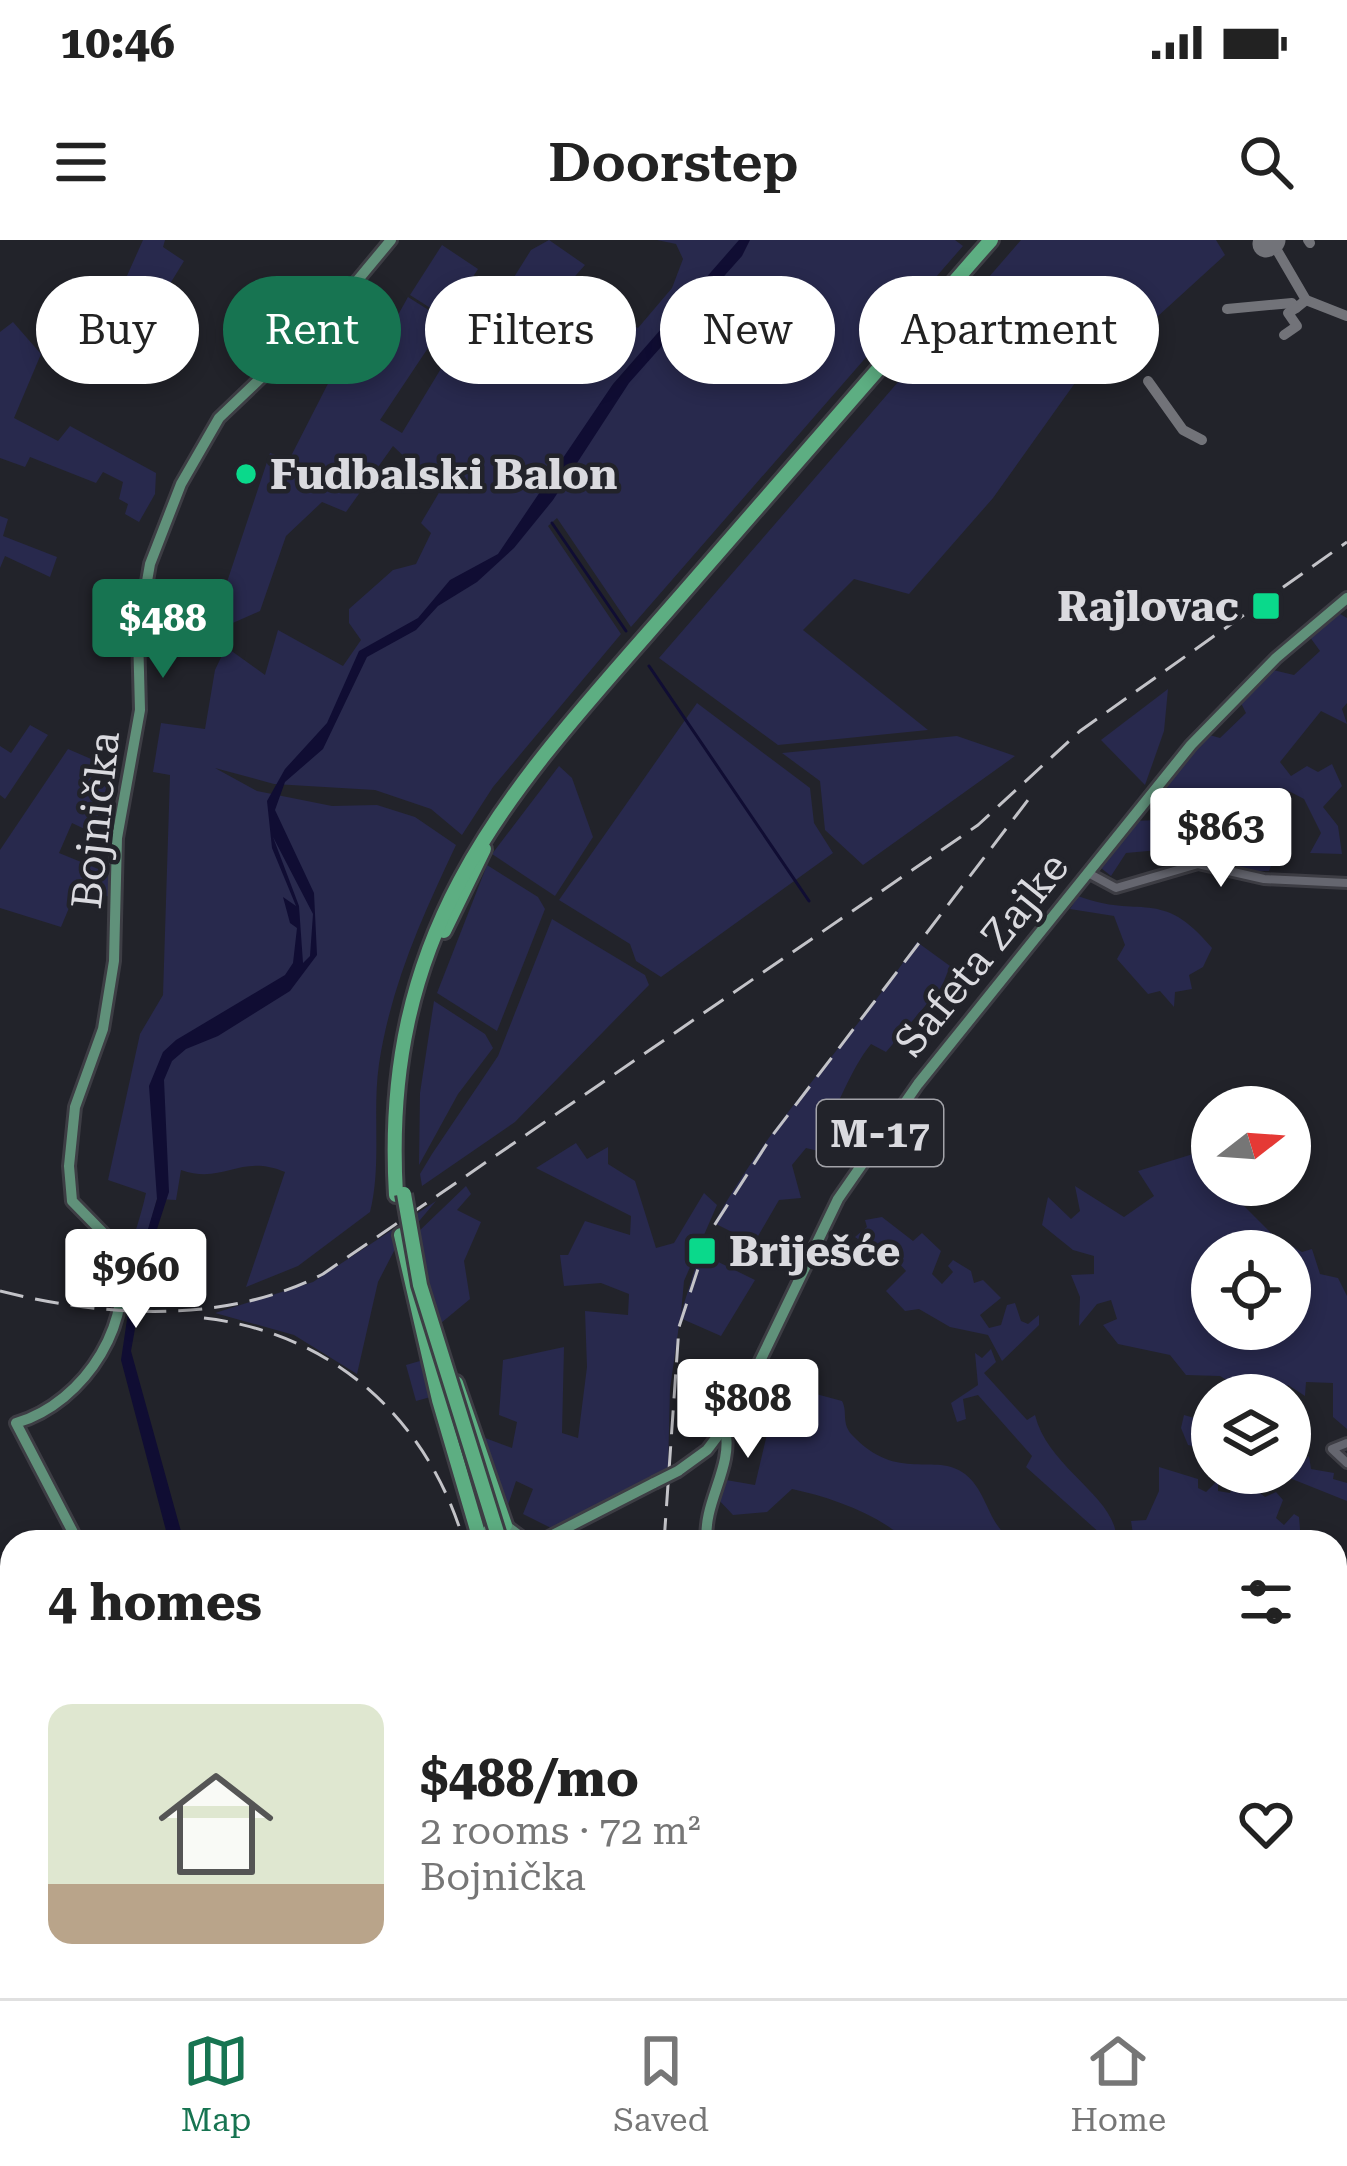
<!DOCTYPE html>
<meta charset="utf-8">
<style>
body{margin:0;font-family:"Roboto Serif",serif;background:#f6f6f6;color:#222;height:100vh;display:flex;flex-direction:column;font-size:45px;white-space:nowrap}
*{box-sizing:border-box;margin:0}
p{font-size:39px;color:#767676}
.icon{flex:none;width:66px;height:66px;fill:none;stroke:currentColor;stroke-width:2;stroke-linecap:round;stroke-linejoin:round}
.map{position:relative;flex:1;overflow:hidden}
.details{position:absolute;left:0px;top:1290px;width:1347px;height:468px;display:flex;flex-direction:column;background:#fff;border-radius:36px 36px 0 0;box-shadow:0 6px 18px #0003}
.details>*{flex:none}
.guide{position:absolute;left:36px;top:36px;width:1275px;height:108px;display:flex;gap:24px}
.needle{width:78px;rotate:73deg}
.controls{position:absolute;left:1191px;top:846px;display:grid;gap:24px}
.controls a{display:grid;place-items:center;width:120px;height:120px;border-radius:50%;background:#fff;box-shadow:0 6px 18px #0003;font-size:60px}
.price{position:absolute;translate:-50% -102px;padding:0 27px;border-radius:12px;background:#fff;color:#222;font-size:39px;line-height:78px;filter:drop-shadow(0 3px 6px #0008)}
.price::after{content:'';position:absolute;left:50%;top:72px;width:36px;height:27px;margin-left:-18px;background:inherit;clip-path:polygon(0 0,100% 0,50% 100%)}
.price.current{background:#177451;color:#fff}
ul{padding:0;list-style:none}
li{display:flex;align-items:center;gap:36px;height:300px;padding:0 48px}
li+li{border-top:3px solid #e0e0e0}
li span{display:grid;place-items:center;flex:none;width:336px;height:240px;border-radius:24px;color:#555}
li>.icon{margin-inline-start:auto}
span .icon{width:144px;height:144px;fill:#fffc;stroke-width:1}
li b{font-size:51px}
h2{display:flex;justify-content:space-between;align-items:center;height:144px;padding:0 48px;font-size:51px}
.tag{padding:0 42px;border-radius:54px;background:#fff;box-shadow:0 6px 18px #0003;font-size:42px;line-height:108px}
.tag.current{background:#177451;color:#fff}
.status{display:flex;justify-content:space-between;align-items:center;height:84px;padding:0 60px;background:#fff;direction:ltr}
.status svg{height:33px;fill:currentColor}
header{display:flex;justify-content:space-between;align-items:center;height:156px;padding:0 48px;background:#fff;font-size:54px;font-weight:600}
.tabs{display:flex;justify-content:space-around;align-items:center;height:168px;border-top:3px solid #e0e0e0;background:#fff;font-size:33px;color:#767676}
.tabs a{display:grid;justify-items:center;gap:6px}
.tabs .current{color:#177451}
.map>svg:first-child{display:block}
</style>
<div class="status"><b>10:46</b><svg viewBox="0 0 49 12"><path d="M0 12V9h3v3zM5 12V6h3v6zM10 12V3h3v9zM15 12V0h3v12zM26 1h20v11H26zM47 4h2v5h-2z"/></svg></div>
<header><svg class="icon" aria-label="menu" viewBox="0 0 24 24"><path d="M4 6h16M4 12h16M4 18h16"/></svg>Doorstep<svg class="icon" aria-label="search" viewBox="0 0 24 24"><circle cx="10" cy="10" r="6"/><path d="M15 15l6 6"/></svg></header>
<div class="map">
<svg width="1347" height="1758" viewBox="0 0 1347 1758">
<rect width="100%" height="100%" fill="#22232a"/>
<g fill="#28294d" fill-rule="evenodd">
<path d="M143 0H165L163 7 184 21 165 52 155 50 139 77 131 72 139 45 126 38Z"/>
<path d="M549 0 585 25 544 71 584 124 594 106 578 76 591 65 638 88 672 48 683 19 676 4 657 0H955L963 6 631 387 557 278 548 286 621 394 493 547 462 595 431 569 375 550 274 544 215 528 257 551 332 566 377 565 415 577 456 605C422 677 391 745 379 824 372 872 382 925 370 972L298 1026 246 1047 285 932C240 913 224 945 181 930L176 960 157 959 129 1058 119 1059C123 1021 138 990 146 953L108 940 140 794 163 755 170 535 153 532 161 483 205 489 215 430 226 407 265 435 278 390 343 426 361 400 349 383V369L393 330 416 324 431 293 421 283 440 251 393 206 346 272 322 262 286 296 260 371 210 393 270 213 289 220 338 124 340 116 327 110 343 82 366 94 359 110 374 118 408 57 446 81 380 180 402 193 480 64 494 69 531 10Z"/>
<path d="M1021 0H1216L1225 15 1157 77 1132 73 1102 105 993 258 909 354 854 339 803 390 928 490 778 505 659 418Z"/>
<path d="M442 5 478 29 446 78 410 55Z"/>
<path d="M13 82 41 114 14 178 58 201 70 186 156 233 155 254 139 282 125 274 128 264 119 259 123 242 103 232 96 243 30 217 25 227 0 218V92Z"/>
<path d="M0 276 8 279 3 296 57 317 50 337 5 316 0 328Z"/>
<path d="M1335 371 1347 378V463L1342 469 1347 484 1321 471 1280 522 1291 536 1307 526 1318 532 1332 524 1342 546 1323 567 1338 586 1342 614 1310 613 1321 593 1304 559 1283 548 1252 581 1279 606 1269 631H1243L1218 620 1217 606 1203 602 1200 588 1164 587 1159 610 1126 613 1111 636 1101 628 1136 581 1156 580 1175 556 1163 544 1206 494 1220 498 1246 473 1239 459 1273 430 1294 435 1320 411 1307 393Z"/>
<path d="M1168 449 1164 491 1145 545 1101 500Z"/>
<path d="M697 463 810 548 814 583 833 613 661 737 636 721 630 704 559 660Z"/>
<path d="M30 485 48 495 5 559 0 555V506L11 513Z"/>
<path d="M957 496 1015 516 863 625 825 590 820 541 782 513Z"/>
<path d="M68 509 112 528 93 593 72 583 59 613 113 635 114 659 79 644 61 687 0 668V610Z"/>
<path d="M559 526 572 538 593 597 555 656 492 614Z"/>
<path d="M487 625 538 657 545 669 497 791 437 753Z"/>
<path d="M1078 656C1140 680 1161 646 1212 708L1203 727 1189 735 1192 749 1175 752 1174 767 1160 751 1148 754 1117 719 1125 705 1114 676 1070 669Z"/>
<path d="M552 679 645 735 649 745 515 882 422 946 420 934 432 914 498 816Z"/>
<path d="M917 702 950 726 942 746 886 812 871 804C850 830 840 864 822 892L831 899 822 912 806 908 792 925 801 958 779 960 754 1003 714 983C770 881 854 798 917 702Z"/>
<path d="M434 761 485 794 493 808 458 854 419 925 420 853Z"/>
<path d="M576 903 587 919 608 907V924L635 941 656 1008 674 1003 704 953 717 965 684 1041 681 1073 700 1013 755 1040 721 1096 680 1078 670 1149 668 1230 551 1288 523 1274 533 1249 516 1241 508 1265 504 1260 494 1224 477 1195 512 1208 517 1182 499 1175 503 1120 564 1107 562 1193 578 1198 587 1127 585 1071 628 1075 629 1054 601 1043 564 1046 560 1015H568L585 981 630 995 631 976 536 928Z"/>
<path d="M1193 914 1212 925V945H1223L1274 996 1302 1012 1312 1009 1320 1034 1338 1038 1347 1056V1189L1333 1177V1143L1306 1142 1305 1156 1288 1145 1277 1155H1267L1268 1143 1253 1137 1238 1147 1220 1136 1186 1135 1170 1115 1118 1104 1103 1085 1117 1079 1111 1060 1097 1064 1079 1086 1080 1057 1071 1035 1094 1034V1016L1073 1010 1042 985 1048 957 1071 979 1080 971 1075 946 1124 977 1154 956 1138 931ZM1212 1011H1290V1089H1212Z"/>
<path d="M466 946 471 954 457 970 481 982 464 1021 470 1059 435 1088 416 994Z"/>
<path d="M436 961 394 1011 378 1042 357 1134 294 1095 215 1073 313 1042Z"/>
<path d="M882 977 913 1001 922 993 941 1011 932 1034 942 1044 953 1032 948 1026 953 1020 971 1031 974 1043 983 1040 1001 1058 980 1075 989 1088 1001 1085 1007 1065 1015 1063 1021 1081 1028 1084 1039 1075V1085L1002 1121 988 1095 950 1087 919 1069 905 1071 886 1051 906 1031 890 1013 884 1017 855 997 867 987 865 980Z"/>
<path d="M991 1109 996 1122 984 1133 1027 1180 1035 1175C1047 1226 1113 1256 1116 1295H1102L1026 1227 1032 1216 978 1155 963 1159 966 1179 957 1182 951 1163 978 1145 975 1113 982 1118Z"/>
<path d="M427 1119 438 1155 416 1161 406 1125Z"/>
<path d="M784 1122 812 1134 816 1154 842 1161C848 1172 841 1183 852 1195 898 1244 935 1211 965 1234 989 1253 987 1286 1015 1302H908C879 1274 830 1257 792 1249L767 1272 733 1275 716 1257 726 1240 755 1245Z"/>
<path d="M1184 1175 1208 1182 1210 1210 1188 1205 1181 1188Z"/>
<path d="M1309 1216 1311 1229 1334 1233 1333 1239 1347 1243V1261L1287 1237 1278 1245 1265 1240 1256 1250 1265 1257 1276 1252 1283 1260 1276 1278 1284 1285 1294 1274 1299 1277 1301 1302H1170L1164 1290 1141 1298 1133 1294 1131 1281 1146 1280 1159 1251V1227L1198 1239V1248L1206 1252 1218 1240V1251L1230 1253 1235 1242 1229 1233H1290V1225L1298 1227Z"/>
<path d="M268 1746H508L512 1758H275Z"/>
<path d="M733 1746H780L788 1758H738Z"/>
</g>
<g fill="#100d33" fill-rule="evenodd">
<path d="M739 0H750L742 16 629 143 553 260 514 308 477 342 438 366 416 390 367 417 323 509 285 542 275 570 314 653 317 715 290 751 218 796 186 809 172 821 164 840 169 952 148 1017 131 1111 184 1302H169L121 1120 133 1039 157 959 149 846 163 812 176 800 285 735 293 723 297 688 290 683 283 657 296 666 272 608 267 561 285 529 327 483 359 411 418 378 450 340 498 314 613 144ZM273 597 313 674 310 716 303 723 299 666Z"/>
<path d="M506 73 514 77 507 103 516 114 525 113 517 126 500 116 493 98Z"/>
</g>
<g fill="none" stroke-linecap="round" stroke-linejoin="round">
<g stroke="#100d33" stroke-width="3">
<path d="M552 283 626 391"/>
<path d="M649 426 809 661"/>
</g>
<g stroke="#727379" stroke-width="10">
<path d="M1308 0 1310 3"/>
<path d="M1306 60 1347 76"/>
<path d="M1227 69 1292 63 1296 68 1306 60 1271 0"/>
<path d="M1284 95 1297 86 1288 73 1296 68"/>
<path d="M1148 141 1183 190 1202 200"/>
</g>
<path stroke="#727379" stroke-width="27" d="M1266 4 1272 0"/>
<g stroke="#3d3d44" stroke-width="14">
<g id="minor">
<path d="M1090 634 1116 648 1198 624 1264 639 1347 643"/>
<path d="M1347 1203 1332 1209 1347 1223"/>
<path d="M1335 1427 1347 1412"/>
<path d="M1290 1746 1299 1758"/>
</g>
</g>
<g stroke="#3d3d44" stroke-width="16">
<g id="major">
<path d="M678 1231 707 1210 735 1173 838 959 918 844 1191 505 1276 418 1347 358"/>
<path d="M78 1302 16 1183C85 1163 140 1078 116 1006L72 961 69 926 75 867 103 789 114 721 117 598 140 470 138 393 150 324 181 244 219 178 337 65 391 0"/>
<path d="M480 1302 488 1290 505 1285 528 1302"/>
<path d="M539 1302 654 1243"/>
<path d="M707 1302C702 1263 734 1227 725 1189"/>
<path d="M0 1502 12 1504"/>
<path d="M0 1573 12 1563"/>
<path d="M0 1585 12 1603"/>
<path d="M0 1608 12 1625"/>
<path d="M0 1667 12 1662"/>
<path d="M89 1746 94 1758"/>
<path d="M112 1746 122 1758"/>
<path d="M704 1746 706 1758"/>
</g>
</g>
<g stroke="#3d3d44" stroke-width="20">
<g id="highway">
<path d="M444 691 484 609"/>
<path d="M396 955C379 669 524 537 697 337 794 225 892 112 991 0"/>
<path d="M401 995 439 1160 480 1300"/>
<path d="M456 1143 505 1285"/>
<path d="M642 1746 648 1758"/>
</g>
</g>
<use href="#minor" stroke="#65666f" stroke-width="8"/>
<use href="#major" stroke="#60917a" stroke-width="10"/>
<use href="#highway" stroke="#5dae82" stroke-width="14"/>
<g stroke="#c3c3c8" stroke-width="3">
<path d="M0 1594 12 1613"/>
<path d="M100 1746 108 1758"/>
</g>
<g stroke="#c3c3c8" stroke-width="3" stroke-dasharray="24 12" stroke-linecap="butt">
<path d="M0 1051C104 1077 225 1085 323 1034L978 585 1080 491 1347 302"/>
<path d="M204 1078C333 1093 428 1179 464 1302"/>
<path d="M664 1302 679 1087 710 992 772 896 1031 556"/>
<path d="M617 1746 621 1758"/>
</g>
<g stroke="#3d3d44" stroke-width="16" stroke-linecap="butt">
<path id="major-bridge" d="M654 1243 678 1231"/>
</g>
<g stroke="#3d3d44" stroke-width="20" stroke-linecap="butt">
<path id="highway-bridge" d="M404 954 420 1045 500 1302"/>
</g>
<use href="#major-bridge" stroke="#60917a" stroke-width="10"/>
<use href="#highway-bridge" stroke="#5dae82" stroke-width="14"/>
</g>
<g fill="#0ad98b" stroke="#22232a" stroke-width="4.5">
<circle cx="246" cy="234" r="12"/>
<rect x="1251" y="351" width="30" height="30" rx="6"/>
<rect x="687" y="996" width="30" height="30" rx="6"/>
</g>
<g text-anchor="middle" stroke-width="9" stroke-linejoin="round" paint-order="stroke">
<rect fill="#22232a" stroke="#a3a3a9" stroke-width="3" x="817" y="860" width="126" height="66" rx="9"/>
<g font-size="39" font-weight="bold" fill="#dadadf">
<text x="880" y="907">M-17</text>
</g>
<g font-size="42" font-weight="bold" fill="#dadadf" stroke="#22232a" text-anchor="start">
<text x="270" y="249">Fudbalski Balon</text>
<text x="1239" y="381" text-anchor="end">Rajlovac</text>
<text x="729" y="1026">Briješće</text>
</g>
<g font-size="42" fill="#dadadf" stroke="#22232a">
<text transform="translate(95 580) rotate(-84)" y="15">Bojnička</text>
<text transform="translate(981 714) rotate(-51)" y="15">Safeta Zajke</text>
</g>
</g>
</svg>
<div class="controls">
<a><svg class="needle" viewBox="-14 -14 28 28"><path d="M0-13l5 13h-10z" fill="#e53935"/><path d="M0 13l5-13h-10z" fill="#767676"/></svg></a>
<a><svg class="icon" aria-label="locate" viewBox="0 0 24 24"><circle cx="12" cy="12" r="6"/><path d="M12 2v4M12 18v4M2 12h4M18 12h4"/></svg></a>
<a><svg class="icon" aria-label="layers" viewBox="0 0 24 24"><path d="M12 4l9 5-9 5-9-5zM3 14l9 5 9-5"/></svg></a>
</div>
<b class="price current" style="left:163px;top:441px">$488</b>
<b class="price" style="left:1221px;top:650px">$863</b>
<b class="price" style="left:136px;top:1091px">$960</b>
<b class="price" style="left:748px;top:1221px">$808</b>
<div class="guide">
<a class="tag">Buy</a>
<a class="tag current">Rent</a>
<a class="tag">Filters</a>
<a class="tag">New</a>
<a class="tag">Apartment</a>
</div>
<section class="details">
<h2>4 homes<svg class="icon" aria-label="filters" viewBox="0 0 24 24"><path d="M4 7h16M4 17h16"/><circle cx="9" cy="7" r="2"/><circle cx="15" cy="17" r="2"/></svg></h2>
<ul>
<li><span style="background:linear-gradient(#dfe7d0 75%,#b9a48a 0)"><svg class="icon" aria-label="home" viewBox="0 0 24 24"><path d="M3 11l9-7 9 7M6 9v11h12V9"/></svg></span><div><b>$488/mo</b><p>2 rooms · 72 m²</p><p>Bojnička</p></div><svg class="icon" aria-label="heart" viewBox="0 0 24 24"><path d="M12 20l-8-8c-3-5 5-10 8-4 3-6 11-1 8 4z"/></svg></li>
</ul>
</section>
</div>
<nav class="tabs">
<a class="current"><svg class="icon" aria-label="map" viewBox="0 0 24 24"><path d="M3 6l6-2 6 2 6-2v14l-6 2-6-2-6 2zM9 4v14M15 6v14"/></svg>Map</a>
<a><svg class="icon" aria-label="saved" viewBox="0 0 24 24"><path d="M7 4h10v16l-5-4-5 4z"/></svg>Saved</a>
<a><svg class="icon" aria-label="home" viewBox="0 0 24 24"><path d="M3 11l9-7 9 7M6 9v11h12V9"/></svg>Home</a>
</nav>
